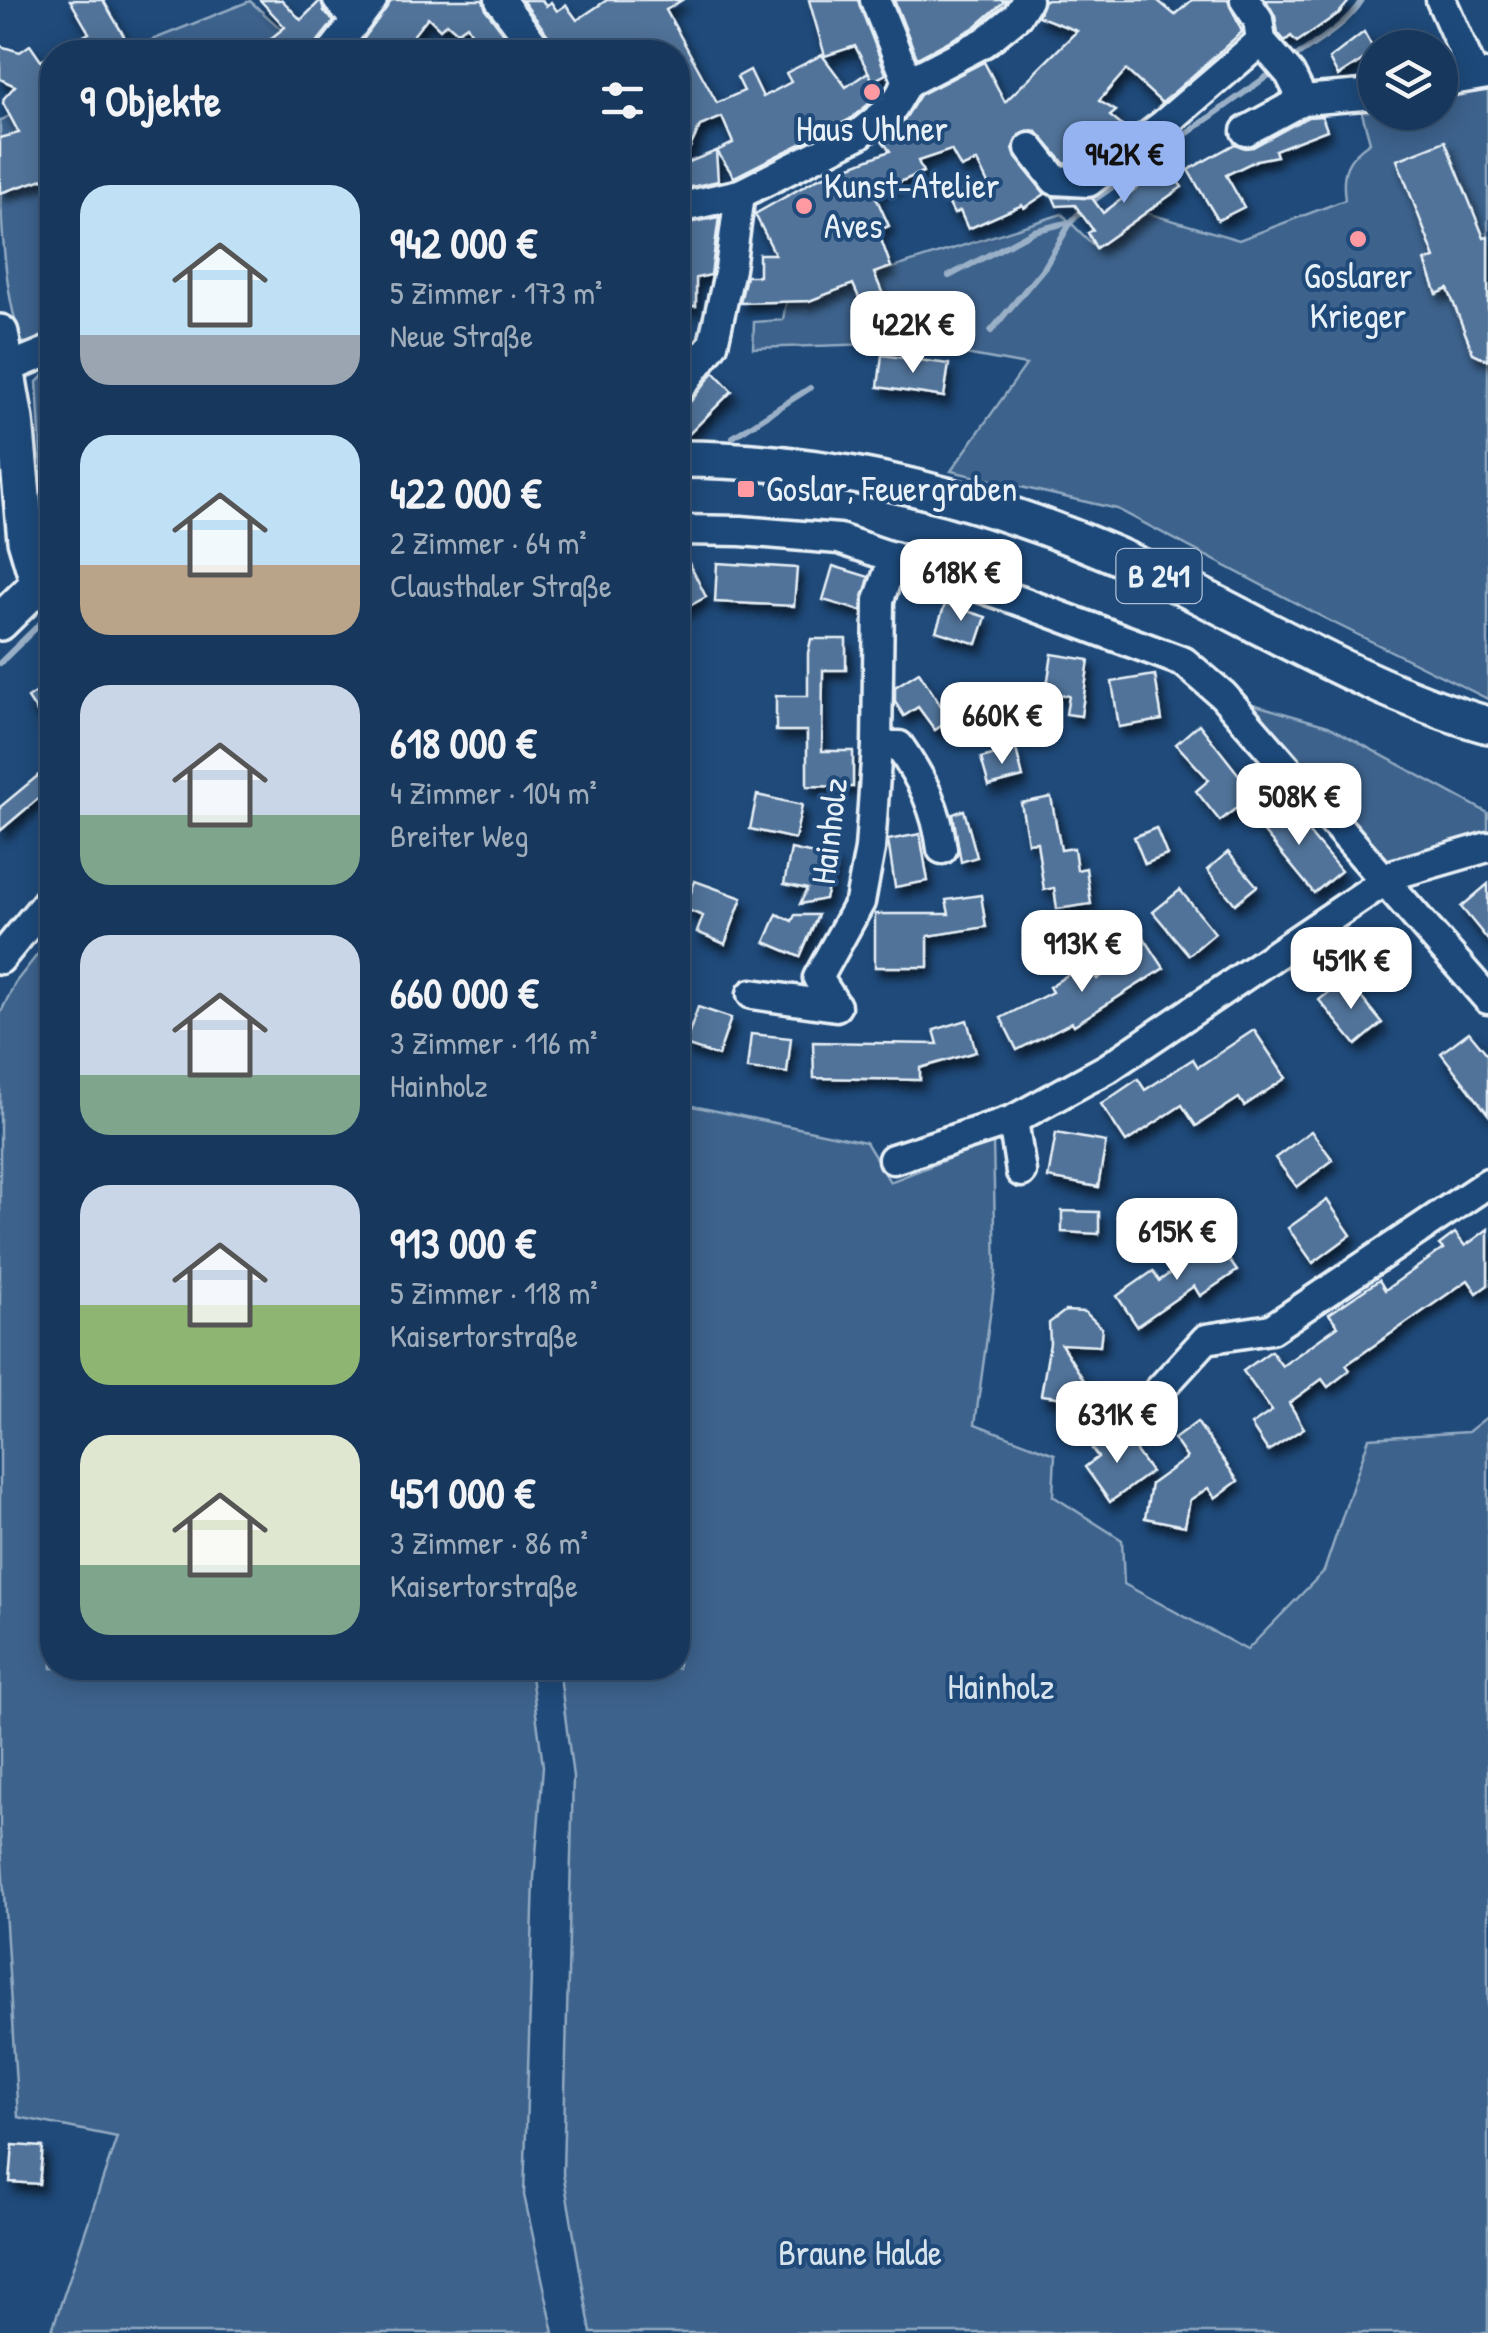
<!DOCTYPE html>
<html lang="de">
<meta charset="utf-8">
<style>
body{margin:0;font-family:"Patrick Hand",sans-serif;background:#203f62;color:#f1f3f6;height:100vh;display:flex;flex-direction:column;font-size:38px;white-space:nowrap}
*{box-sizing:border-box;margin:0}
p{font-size:32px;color:#9eacbb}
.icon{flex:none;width:55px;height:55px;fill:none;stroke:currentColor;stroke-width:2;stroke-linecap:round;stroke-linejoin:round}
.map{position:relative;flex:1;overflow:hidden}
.sheet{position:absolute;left:40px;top:40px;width:650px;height:1640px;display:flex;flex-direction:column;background:#17385c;border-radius:40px;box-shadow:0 5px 25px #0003,0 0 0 2px #365272}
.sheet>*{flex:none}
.controls{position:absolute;left:1358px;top:30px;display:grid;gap:20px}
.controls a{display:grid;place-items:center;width:100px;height:100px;border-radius:50%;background:#17385c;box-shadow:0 5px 25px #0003,0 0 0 2px #365272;font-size:50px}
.price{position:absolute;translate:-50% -85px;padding:0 22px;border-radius:20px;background:#fff;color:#222;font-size:32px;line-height:65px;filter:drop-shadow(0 2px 5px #0008)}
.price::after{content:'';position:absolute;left:50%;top:60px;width:30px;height:22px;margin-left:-15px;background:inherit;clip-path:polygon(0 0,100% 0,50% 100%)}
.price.selected{background:#95b2f1;color:#111}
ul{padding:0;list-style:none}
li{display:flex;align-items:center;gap:30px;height:250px;padding:0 40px}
li span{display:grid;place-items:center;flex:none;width:280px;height:200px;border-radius:30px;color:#555}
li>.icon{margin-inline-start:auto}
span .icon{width:120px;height:120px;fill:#fffc;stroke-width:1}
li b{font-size:42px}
h2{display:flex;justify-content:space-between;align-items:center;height:120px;padding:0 40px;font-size:42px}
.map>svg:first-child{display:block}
</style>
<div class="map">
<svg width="1488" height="2333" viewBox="0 0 1488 2333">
<defs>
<filter id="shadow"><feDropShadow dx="4.5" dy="8" stdDeviation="5" flood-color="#0009"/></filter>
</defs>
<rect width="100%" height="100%" fill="#1f4a7a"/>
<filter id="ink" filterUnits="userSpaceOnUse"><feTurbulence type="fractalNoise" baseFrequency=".01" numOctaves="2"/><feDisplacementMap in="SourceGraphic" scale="20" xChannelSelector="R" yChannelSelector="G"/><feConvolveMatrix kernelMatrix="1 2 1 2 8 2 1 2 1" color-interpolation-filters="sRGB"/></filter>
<g filter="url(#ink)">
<g fill="#3c628c" stroke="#92aac2" stroke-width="2.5">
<path d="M250 1 299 45 291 52H122Z"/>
<path d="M1455 88H1488V699L1324 618 1117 509 951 471 1026 365 905 343 753 348 754 322 783 320 786 302 1062 214 1096 248 1147 213 1239 240 1345 200C1341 172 1346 158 1370 142L1359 102 1375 100V112H1440V91Z"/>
<path d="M52 92V334L30 344 22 342C0 285 0 184 0 121Z"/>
<path d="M52 367V496L42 468 37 382Z"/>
<path d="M1242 701 1328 726 1488 813V832L1389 860Z"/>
<path d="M52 936V1668H530L543 1766 534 1879 524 2195 554 2333H51L117 2137 18 2117 0 1830V1014L15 983Z"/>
<path d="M678 1103 866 1142 890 1182 993 1141 996 1272 975 1424 1055 1454 1053 1496 1122 1540 1124 1584 1247 1650 1324 1571 1369 1438 1468 1432 1488 1416V2333H591L563 2173 573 1777 559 1668H678Z"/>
</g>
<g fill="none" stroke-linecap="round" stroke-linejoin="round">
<g stroke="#9ab0c7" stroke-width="6">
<path d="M1290 60C1315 43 1346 26 1362 0"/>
<path d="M1094 200 1276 70"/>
<path d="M949 276 1034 231 1070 222"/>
<path d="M991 331 1046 265 1071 222 1080 212"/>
<path d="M733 437 810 388"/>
<path d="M0 663 52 612"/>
</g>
</g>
<g fill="#517399" stroke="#e8f1f8" stroke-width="2.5" filter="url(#shadow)">
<path d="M70 0H103L131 48 122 52H55L89 33Z"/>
<path d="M260 0H282L301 20 321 0 324 11 334 21 318 41 315 52H254L285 27Z"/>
<path d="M392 0H483L486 10 518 52H483L467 25 457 32 447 23 440 29 428 17 400 52H354Z"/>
<path d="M522 0H542L546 6 551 2 557 11 566 5 577 20 607 0H682L666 10 717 103 744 91 737 77 750 70 763 97 791 82 786 73 822 55 846 87 868 72 872 79 855 46 825 56 809 0H858L886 74 873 81 880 95 850 119 734 177 717 151 733 143 722 117 700 126 682 165 716 151 718 181 678 190V52H556L553 42Z"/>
<path d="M894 0H1006L975 27 917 58Z"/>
<path d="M1044 0H1157L1175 15 1192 0H1228L1242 32 1162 103 1126 70 1099 101 1116 111 1110 116 1127 130 1083 164 1064 163 1037 132 1029 131 1019 135 1013 149 1016 158 1045 194 1024 208 1022 205 968 229 960 211 954 214 943 192 957 185 965 201 991 190 977 161 961 168 951 150 918 161 923 172 874 193 889 226 878 231 891 267 874 273 882 292 860 300 853 284 809 301 740 303 746 276H759V254H775L755 214 817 179 890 151 881 139 904 120 920 95 984 62 1005 102 1077 31 1038 16Z"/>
<path d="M1266 0H1350L1339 13 1297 42 1291 36 1285 41 1278 33 1275 16Z"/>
<path d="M1364 32 1375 52 1338 76 1329 59Z"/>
<path d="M30 45 41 61 52 54V176L0 193V138L19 133 3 103 4 98 15 86 0 79V46L20 52Z"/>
<path d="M1322 116 1327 130 1275 150 1277 156 1257 160 1226 175 1244 207 1218 220 1188 170 1235 144 1245 148 1253 147 1308 117Z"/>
<path d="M1445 141 1484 238 1488 237V360L1473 353 1448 289 1437 294 1425 261 1435 258 1397 160Z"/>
<path d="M1166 166 1182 187 1096 248 1088 233 1093 230 1075 205 1057 206 1053 197 1092 198 1103 213Z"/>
<path d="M719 217 711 275 696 278V306H678V225Z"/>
<path d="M882 355 949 364 944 397 878 387Z"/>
<path d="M714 372 732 391 685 438H678V407L691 401Z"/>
<path d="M689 563 706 597 678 612V569Z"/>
<path d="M717 563 797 568 794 606 715 602Z"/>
<path d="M833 566 869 577 861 611 823 600Z"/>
<path d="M945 604 986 617 977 644 936 631Z"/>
<path d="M811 639H846V670H823L822 751H853V787L807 786V731H776V696H808V653Z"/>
<path d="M1052 654 1089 660 1081 716 1066 714 1069 696 1046 692Z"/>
<path d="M919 672 950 720 935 730 918 707 904 716 895 702V687Z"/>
<path d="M1155 675 1162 720 1119 727 1112 682Z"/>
<path d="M52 682V735L28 698Z"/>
<path d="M1199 724 1254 794 1220 821 1196 791 1209 780 1176 744Z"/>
<path d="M1016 749 1023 777 989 786 981 758Z"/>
<path d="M52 764V787L0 831V807Z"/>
<path d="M757 795 802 805 795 839 750 829Z"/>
<path d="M1051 797 1061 850 1074 848 1077 870 1086 868 1091 904 1057 909 1054 888 1044 890 1037 842 1028 843 1021 803Z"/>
<path d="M1284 803 1341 871 1314 893 1258 825Z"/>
<path d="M964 810 977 857 961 862 953 814Z"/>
<path d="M1156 828 1167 855 1145 864 1134 837Z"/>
<path d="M920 834 928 881 895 887 888 840Z"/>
<path d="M791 849 836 859 825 899 800 904 807 889 784 884Z"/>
<path d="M1228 852 1257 886 1235 904 1207 870Z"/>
<path d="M695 881 742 898 725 944 697 932 703 916 685 909Z"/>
<path d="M1488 884V940L1461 907Z"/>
<path d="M1180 890 1215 933 1189 955 1153 912Z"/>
<path d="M981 895 986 927 928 936V967H875V914H949L946 900Z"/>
<path d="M777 914 792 921 795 915H818L800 957 765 942Z"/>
<path d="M1141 933 1164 968 1074 1025 1072 1022 1017 1050 1001 1018 1052 992 1049 987 1086 963 1097 979 1126 960 1118 948Z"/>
<path d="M1346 979 1382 1023 1356 1045 1319 1000Z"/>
<path d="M698 1007 731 1018 718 1056 685 1045Z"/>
<path d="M967 1020 976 1052 920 1068V1080L814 1078 813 1042 938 1044 934 1030Z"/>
<path d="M1254 1030 1286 1078 1244 1106 1239 1098 1196 1126 1182 1105 1126 1142 1101 1104 1138 1079 1145 1090 1193 1059 1198 1067Z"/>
<path d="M1469 1032 1488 1055V1114L1441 1053Z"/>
<path d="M751 1034 791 1038 787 1073 747 1069Z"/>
<path d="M1311 1131 1333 1160 1297 1187 1275 1158Z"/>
<path d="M1056 1133 1106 1142 1098 1187 1048 1178Z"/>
<path d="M1327 1200 1351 1235 1313 1263 1288 1228Z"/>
<path d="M1062 1211 1099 1212V1234L1062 1232Z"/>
<path d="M1488 1229V1285L1477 1293 1468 1280 1346 1365 1350 1370 1328 1387 1322 1379 1289 1403 1304 1428 1268 1451 1251 1425 1272 1411 1243 1371 1271 1351 1282 1366 1338 1326 1329 1314 1379 1280 1385 1290 1443 1249 1439 1245 1455 1233 1465 1246Z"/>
<path d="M1216 1241 1237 1271 1200 1296 1194 1286 1137 1326 1117 1296 1153 1271 1159 1281Z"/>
<path d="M1065 1311 1085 1312 1102 1328 1100 1346 1061 1344 1096 1399 1073 1413 1065 1398 1041 1395 1050 1343 1049 1323Z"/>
<path d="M1197 1422 1238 1481 1215 1498 1208 1488 1190 1500 1185 1526 1145 1518 1151 1484 1187 1458 1174 1439Z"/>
<path d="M1120 1429 1151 1472 1110 1502 1085 1467 1098 1457 1092 1449Z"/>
<path d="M13 2145 43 2147 39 2184 10 2182Z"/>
</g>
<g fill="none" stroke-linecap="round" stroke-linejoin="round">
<g stroke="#e8f1f8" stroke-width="35">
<g id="minor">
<path d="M338 0 356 20"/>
<path d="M500 0 539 52"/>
<path d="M875 0 908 82"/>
<path d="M1245 0 1258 19 1261 41 1290 74 1303 100"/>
<path d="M1441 0 1474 75"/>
<path d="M332 52 372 0"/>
<path d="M1440 82 1488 74"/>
<path d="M1246 131 1303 100 1375 94"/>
<path d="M1030 148 1055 180 1088 182 1163 125 1261 41"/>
<path d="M678 208 740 194 859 134 893 107 908 82 985 42 1017 16 1027 0"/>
<path d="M8 368 52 350"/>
<path d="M678 390 713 344 730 269 740 194"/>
<path d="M678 530 741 531 839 539 1017 600 1184 662 1223 695 1488 999"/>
<path d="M877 746H899C922 779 937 809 942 849"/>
<path d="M0 959 52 896"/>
<path d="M752 994 836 1006 818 978 860 902 870 849 877 746 879 600 894 557"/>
<path d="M1013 1120 1021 1172"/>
<path d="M893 1159 1013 1120 1108 1068 1395 874 1488 847"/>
<path d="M1153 1397 1206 1339 1271 1329 1488 1183"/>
</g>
</g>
<g stroke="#e8f1f8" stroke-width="42">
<g id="major">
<path d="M0 333 15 420 26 540 39 584"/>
<path d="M678 459C842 459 999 501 1148 570 1260 623 1368 691 1488 725"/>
<path d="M0 622 52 571"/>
</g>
</g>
<use href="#minor" stroke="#1f4a7a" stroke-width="28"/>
<use href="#major" stroke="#1f4a7a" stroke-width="35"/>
</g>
</g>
<g fill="#ff9aa2" stroke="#1f4a7a" stroke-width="4">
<circle cx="872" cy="92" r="10"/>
<circle cx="804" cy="206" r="10"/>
<circle cx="1358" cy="239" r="10"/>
<rect x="736" y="479" width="20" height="20" rx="5"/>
</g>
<g text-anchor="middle" stroke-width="8" stroke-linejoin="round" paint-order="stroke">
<rect fill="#1f4a7a" stroke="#acbfd2" stroke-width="2.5" x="1116.5" y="549" width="85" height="54" rx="8"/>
<g font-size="32" font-weight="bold" fill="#e8f1f8">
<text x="1159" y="587">B 241</text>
</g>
<g font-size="35" fill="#e8f1f8" stroke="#1f4a7a">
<text x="872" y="141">Haus Uhlner</text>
<text x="824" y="198" text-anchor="start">Kunst-Atelier<tspan x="824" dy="40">Aves</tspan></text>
<text x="1358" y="288">Goslarer<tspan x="1358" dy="40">Krieger</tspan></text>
<text x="766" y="501" text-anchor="start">Goslar, Feuergraben</text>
</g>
<g font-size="35" fill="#e8f1f8" stroke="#1f4a7a">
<text transform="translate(829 831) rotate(-83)" y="12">Hainholz</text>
</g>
<g font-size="35" fill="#d7e3ed" stroke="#1f4a7a">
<text x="1001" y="1699">Hainholz</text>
<text x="860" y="2265">Braune Halde</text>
</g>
</g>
</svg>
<div class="controls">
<a><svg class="icon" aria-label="layers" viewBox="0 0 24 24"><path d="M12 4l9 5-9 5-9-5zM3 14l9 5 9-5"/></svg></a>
</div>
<b class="price selected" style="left:1124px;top:206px">942K €</b>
<b class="price" style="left:913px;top:376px">422K €</b>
<b class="price" style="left:961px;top:624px">618K €</b>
<b class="price" style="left:1002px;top:767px">660K €</b>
<b class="price" style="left:1299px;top:848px">508K €</b>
<b class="price" style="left:1082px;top:995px">913K €</b>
<b class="price" style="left:1351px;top:1012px">451K €</b>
<b class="price" style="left:1177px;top:1283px">615K €</b>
<b class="price" style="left:1117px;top:1466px">631K €</b>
<section class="sheet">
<h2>9 Objekte<svg class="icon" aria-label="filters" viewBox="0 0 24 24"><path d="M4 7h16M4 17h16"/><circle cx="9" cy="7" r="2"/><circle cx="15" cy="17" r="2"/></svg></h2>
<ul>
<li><span style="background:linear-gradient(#bfe0f5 75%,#9aa5b1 0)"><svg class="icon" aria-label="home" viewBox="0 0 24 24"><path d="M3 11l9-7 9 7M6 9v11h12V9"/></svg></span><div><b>942 000 €</b><p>5 Zimmer · 173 m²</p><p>Neue Straße</p></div></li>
<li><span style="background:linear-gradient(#bfe0f5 65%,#b9a48a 0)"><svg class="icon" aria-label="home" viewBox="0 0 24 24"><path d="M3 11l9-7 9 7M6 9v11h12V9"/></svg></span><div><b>422 000 €</b><p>2 Zimmer · 64 m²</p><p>Clausthaler Straße</p></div></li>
<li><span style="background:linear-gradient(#c9d6e8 65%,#7fa58c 0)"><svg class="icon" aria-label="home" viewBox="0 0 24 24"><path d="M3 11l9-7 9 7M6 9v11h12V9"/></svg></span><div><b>618 000 €</b><p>4 Zimmer · 104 m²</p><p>Breiter Weg</p></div></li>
<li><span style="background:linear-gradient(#c9d6e8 70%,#7fa58c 0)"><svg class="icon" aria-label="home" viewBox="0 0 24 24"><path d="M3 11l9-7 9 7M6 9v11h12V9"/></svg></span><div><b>660 000 €</b><p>3 Zimmer · 116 m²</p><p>Hainholz</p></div></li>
<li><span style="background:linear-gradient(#c9d6e8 60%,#8fb573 0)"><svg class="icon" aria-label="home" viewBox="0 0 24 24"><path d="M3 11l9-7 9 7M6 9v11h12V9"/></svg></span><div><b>913 000 €</b><p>5 Zimmer · 118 m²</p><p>Kaisertorstraße</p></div></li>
<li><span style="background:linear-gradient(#dfe7d0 65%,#7fa58c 0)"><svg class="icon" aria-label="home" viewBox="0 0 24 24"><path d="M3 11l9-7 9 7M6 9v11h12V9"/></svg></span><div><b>451 000 €</b><p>3 Zimmer · 86 m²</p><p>Kaisertorstraße</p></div></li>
</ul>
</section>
</div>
